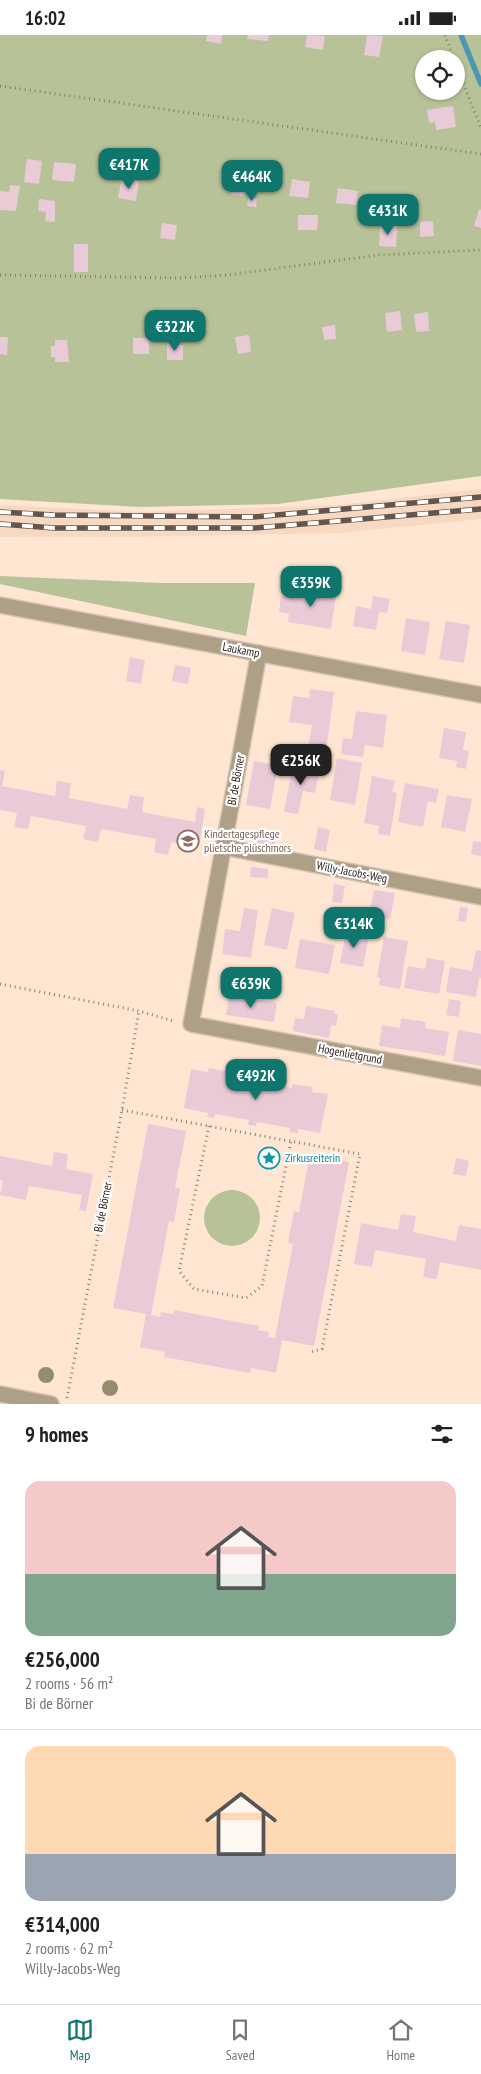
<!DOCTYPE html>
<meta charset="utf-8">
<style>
body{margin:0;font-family:"PT Sans Narrow",sans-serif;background:#f2f2f2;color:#222;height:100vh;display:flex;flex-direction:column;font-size:19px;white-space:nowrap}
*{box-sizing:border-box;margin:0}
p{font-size:16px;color:#767676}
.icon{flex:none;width:28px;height:28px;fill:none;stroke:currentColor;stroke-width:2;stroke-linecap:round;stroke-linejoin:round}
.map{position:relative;height:1369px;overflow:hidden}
.side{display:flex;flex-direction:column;background:#fff;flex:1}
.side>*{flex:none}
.tools{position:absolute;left:415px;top:15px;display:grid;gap:10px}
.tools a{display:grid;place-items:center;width:50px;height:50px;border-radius:50%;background:#fff;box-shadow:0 1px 4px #0004;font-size:25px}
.price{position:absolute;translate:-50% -42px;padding:0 11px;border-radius:10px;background:#0f766e;color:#fff;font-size:16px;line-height:32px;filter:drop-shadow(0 1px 2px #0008)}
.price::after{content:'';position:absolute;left:50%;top:30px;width:15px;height:11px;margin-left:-8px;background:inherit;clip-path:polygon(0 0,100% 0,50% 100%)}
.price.active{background:#222;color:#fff}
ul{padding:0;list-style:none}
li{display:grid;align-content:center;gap:10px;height:265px;padding:0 25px}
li+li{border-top:1px solid #e0e0e0}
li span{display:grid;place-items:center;height:155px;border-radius:15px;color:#555}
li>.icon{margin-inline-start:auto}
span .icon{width:90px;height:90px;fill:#fffc;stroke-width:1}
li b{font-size:21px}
h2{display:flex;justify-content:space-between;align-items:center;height:60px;padding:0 25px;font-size:21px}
.status{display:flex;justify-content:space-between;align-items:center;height:35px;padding:0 25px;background:#fff;direction:ltr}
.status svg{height:14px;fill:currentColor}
.tab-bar{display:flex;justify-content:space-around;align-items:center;height:70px;border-top:1px solid #e0e0e0;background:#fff;font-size:14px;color:#767676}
.tab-bar a{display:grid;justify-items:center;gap:2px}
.tab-bar .active{color:#0f766e}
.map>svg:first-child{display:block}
</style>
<div class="status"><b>16:02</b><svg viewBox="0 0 49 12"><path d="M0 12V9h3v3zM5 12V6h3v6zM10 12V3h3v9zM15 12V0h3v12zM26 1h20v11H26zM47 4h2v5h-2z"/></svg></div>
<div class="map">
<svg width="481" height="1369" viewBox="0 0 481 1369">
<rect width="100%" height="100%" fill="#ffe6d2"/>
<path fill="#f7d8c0" d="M481 454V484L340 498 125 502H0V470L140 477 338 470Z"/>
<g fill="#b7c298" fill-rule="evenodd">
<path d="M0 0H481V441L278 469 140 472 0 464ZM424 24H456V56H424Z"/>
<path d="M0 541 161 548H255L246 601 0 549Z"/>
<circle cx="232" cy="1183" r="28"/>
</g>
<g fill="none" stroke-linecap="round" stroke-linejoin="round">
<path stroke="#4a98b1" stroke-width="5.5" d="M461 0 481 49"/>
</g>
<g fill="#e9cad7">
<path d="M207 0H222L221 9 206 6Z"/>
<path d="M248 0H269L268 6 247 4Z"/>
<path d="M307 0 325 1 323 15 305 12Z"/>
<path d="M367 0 383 1 379 22 364 20Z"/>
<path d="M453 71 456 92 436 95 435 87 429 88 427 75Z"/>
<path d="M27 124 42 126 39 149 24 147Z"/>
<path d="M54 127 76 129 74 147 52 145Z"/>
<path d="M233 141 247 143 244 161 231 160Z"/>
<path d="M122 143 139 146 136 166 118 163Z"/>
<path d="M292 144 310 147 308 163 289 161Z"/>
<path d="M10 150 20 151 16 176 0 175V156L9 157Z"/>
<path d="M338 153 358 156 356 170 336 168Z"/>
<path d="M248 162 257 164 256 172 247 171Z"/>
<path d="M39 164 55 166V187L45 186 46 177 38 176Z"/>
<path d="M479 174 481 175V193L474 191Z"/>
<path d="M298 180H318L317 195H298Z"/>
<path d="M433 186 434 201 420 202V187Z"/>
<path d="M162 188 177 190 175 205 160 203Z"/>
<path d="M380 190 397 191 396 212 379 211Z"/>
<rect x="74" y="209" width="14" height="28"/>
<path d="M400 276 402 295 387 297 385 278Z"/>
<path d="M428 277 429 296 416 297 414 279Z"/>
<path d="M335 290 336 304 324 305 322 292Z"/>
<path d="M249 300 251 317 238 319 235 302Z"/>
<path d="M0 302H8L7 320 0 319Z"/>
<rect x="133" y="303" width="16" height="16"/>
<path d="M55 305H67L69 327H55V322H51V311H55Z"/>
<path d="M167 309 183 310V325H167Z"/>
<path d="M314 551 337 554 331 594 288 587 289 579 279 577 281 561 312 566Z"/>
<path d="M373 561 390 564 387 578 379 577 376 595 353 591 356 571 371 574Z"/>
<path d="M406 583 430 587 425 620 401 616Z"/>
<path d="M446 586 470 590 464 628 439 624Z"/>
<path d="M130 622 145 625 141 649 126 646Z"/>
<path d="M175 630 191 633 188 649 172 646Z"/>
<path d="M310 654 334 657 326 716 308 713 312 690 289 687 293 661 309 663Z"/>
<path d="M356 676 387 680 383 713 365 710 363 722 341 719 343 703 352 704Z"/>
<path d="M444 693 466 697 463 715 469 716 466 734 456 732 457 726 439 723Z"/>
<path d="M337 723 362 728 355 770 330 765Z"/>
<path d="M254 726 278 730 270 774 246 770Z"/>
<path d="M293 728 320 733 315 758 303 756 298 779 284 777Z"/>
<path d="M0 735 5 736 2 751 55 761 57 746 71 748 69 763 127 774 130 760 136 761 144 762 142 777 195 787 197 772 205 774 199 812 171 807 168 820 154 817 156 804 101 794 98 807 83 804 86 791 31 781 28 794 14 792 17 778 0 775Z"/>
<path d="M372 741 395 746 392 757 397 758 390 801 378 799 379 791 364 788Z"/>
<path d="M405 748 439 754 436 768 428 766 423 792 398 787Z"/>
<path d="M447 760 472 764 465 797 441 792Z"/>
<path d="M318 792 330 795 326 817 314 814Z"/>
<path d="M255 794 277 798 274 811 252 807Z"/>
<path d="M473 806 481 807V821L471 819Z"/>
<path d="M251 832 268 834V843L250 842Z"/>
<path d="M334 849 345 851 342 868 332 867Z"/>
<path d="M374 855 395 858 390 884 369 880Z"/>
<path d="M460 872 468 873 466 887 458 886Z"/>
<path d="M244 873 258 875 251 923 222 919 225 894 240 896Z"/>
<path d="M272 873 295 878 287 915 264 910Z"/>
<path d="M346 896 369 900 363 932 340 928Z"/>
<path d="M384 902 408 906 400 954 379 950 380 943 377 942Z"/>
<path d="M300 904 335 910 329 939 295 933Z"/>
<path d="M476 915 481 916V943H479L476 962 446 957 450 932 472 936Z"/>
<path d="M427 923 445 926 439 959 404 953 408 931 425 934Z"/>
<path d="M229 960 277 968 274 987 226 980Z"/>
<path d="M449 964 461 966 459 982 446 980Z"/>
<path d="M306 971 335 976 334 979H338L336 991 331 990 329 1003 293 996 295 983 304 984Z"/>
<path d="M401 983 426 987 425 993 449 997 445 1021 379 1011 382 990 400 993Z"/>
<path d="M458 995 481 999V1031L453 1026Z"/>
<path d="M209 1033 229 1037 228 1041 250 1045 251 1041 271 1045 270 1049 292 1053V1049L313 1052 312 1057 328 1059 320 1098 298 1094V1098L290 1097V1093L257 1087 256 1091 248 1090 249 1085 215 1079 214 1083 207 1082 208 1078 184 1073 191 1034 208 1037Z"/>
<path d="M148 1089 186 1096 175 1153 180 1154 174 1187 169 1186 151 1280 160 1282 161 1277 173 1279 174 1275 259 1291 258 1295 269 1297 268 1302 275 1303 293 1209 288 1208 294 1176 299 1177 310 1119 349 1127 314 1311 282 1305 276 1338 251 1333 250 1338 164 1322 165 1317 140 1312 146 1279 113 1273Z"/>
<path d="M54 1117 68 1119 66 1134 93 1139 86 1176 79 1175 82 1160 29 1151 26 1165 0 1160 3 1146 0 1145V1121L52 1131Z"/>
<path d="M456 1123 469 1126 466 1141 453 1139Z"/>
<path d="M401 1179 416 1181 413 1197 456 1206 459 1190 481 1194V1235L440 1227 437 1244 423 1242 426 1224 375 1215 372 1232 354 1229 361 1188 398 1195Z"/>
</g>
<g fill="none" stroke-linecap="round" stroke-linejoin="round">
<g stroke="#d8c2b0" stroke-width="18">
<g id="minor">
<path d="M0 570 481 660"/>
<path d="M259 618 191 989 481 1043"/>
<path d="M224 812 481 862"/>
<path d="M0 1359 51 1369"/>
</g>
</g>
<g stroke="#8e7d70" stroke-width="3" stroke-dasharray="1 4" stroke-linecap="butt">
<path d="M445 0 454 24"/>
<path d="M456 30 481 93"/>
<path d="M0 51 481 119"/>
<path d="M0 240 178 243 227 240 379 220 481 215"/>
<path d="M0 949 139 976 173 986"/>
<path d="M122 1075 360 1119 322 1314 310 1317"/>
<path d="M209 1091 179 1236 194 1254 246 1263 262 1251 291 1106"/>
<path d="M67 1363 122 1075 139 976"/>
</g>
<use href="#minor" stroke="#ada087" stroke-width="15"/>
<g stroke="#64564c" stroke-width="5.5">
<g id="rail">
<path d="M0 477 53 480 253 482 481 462"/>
<path d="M0 489 54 493H255L481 474"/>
</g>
</g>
<use href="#rail" stroke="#fff" stroke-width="4" stroke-dasharray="11" stroke-linecap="butt"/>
</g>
<g fill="#948d6b">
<circle cx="46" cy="1340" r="8"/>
<circle cx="110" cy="1353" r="8"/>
</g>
<defs>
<g id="school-ring" transform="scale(1.125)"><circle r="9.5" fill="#fff" stroke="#8d6e63" stroke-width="1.5"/><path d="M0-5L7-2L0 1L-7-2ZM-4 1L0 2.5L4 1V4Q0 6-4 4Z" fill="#8d6e63"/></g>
<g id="sight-ring" transform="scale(1.125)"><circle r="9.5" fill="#fff" stroke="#0f9aa8" stroke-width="1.5"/><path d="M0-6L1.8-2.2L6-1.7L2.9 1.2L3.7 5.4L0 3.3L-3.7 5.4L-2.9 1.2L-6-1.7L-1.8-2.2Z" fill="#0f9aa8"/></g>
</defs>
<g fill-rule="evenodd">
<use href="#school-ring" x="188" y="806"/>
<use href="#sight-ring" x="269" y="1123"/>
</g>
<g text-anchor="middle" stroke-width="4.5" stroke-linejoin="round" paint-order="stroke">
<g font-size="12" fill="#271e17" stroke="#fff">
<text transform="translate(241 615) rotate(11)" y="4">Laukamp</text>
<text transform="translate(236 745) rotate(-80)" y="4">Bi de Börner</text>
<text transform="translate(352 837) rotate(11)" y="4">Willy-Jacobs-Weg</text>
<text transform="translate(350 1019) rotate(11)" y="4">Hogenlietgrund</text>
<text transform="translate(103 1172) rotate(-79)" y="4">Bi de Börner</text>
</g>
<g font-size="12" fill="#785e54" stroke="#fff" text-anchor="start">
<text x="204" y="803">Kindertagespflege<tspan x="204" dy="14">plietsche plüschmors</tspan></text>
</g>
<g font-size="12" fill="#0d838f" stroke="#fff" text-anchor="start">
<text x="285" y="1127">Zirkusreiterin</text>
</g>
</g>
</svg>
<div class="tools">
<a><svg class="icon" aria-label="locate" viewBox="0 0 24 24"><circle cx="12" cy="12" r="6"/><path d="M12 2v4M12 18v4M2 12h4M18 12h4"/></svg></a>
</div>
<b class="price" style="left:129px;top:155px">€417K</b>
<b class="price" style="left:252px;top:167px">€464K</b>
<b class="price" style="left:388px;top:201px">€431K</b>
<b class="price" style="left:175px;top:317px">€322K</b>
<b class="price" style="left:311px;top:573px">€359K</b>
<b class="price active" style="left:301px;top:751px">€256K</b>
<b class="price" style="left:354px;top:914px">€314K</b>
<b class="price" style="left:251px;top:974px">€639K</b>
<b class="price" style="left:256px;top:1066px">€492K</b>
</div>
<section class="side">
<h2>9 homes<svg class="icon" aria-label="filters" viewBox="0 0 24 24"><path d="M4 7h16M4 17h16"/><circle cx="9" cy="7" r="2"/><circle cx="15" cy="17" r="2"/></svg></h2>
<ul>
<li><span style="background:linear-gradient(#f6c9c9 60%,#7fa58c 0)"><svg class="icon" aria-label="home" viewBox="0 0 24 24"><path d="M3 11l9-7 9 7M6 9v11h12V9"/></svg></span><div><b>€256,000</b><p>2 rooms · 56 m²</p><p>Bi de Börner</p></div></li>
<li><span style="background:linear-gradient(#ffd9b3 70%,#9aa5b1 0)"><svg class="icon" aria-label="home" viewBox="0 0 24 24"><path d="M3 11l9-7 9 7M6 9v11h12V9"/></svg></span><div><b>€314,000</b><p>2 rooms · 62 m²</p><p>Willy-Jacobs-Weg</p></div></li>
</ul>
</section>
<nav class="tab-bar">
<a class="active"><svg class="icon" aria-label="map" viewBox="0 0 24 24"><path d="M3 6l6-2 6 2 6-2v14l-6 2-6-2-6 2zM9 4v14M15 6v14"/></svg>Map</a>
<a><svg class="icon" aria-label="saved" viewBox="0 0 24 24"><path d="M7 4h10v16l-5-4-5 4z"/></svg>Saved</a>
<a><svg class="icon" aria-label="home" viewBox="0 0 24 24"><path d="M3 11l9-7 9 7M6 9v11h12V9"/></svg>Home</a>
</nav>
